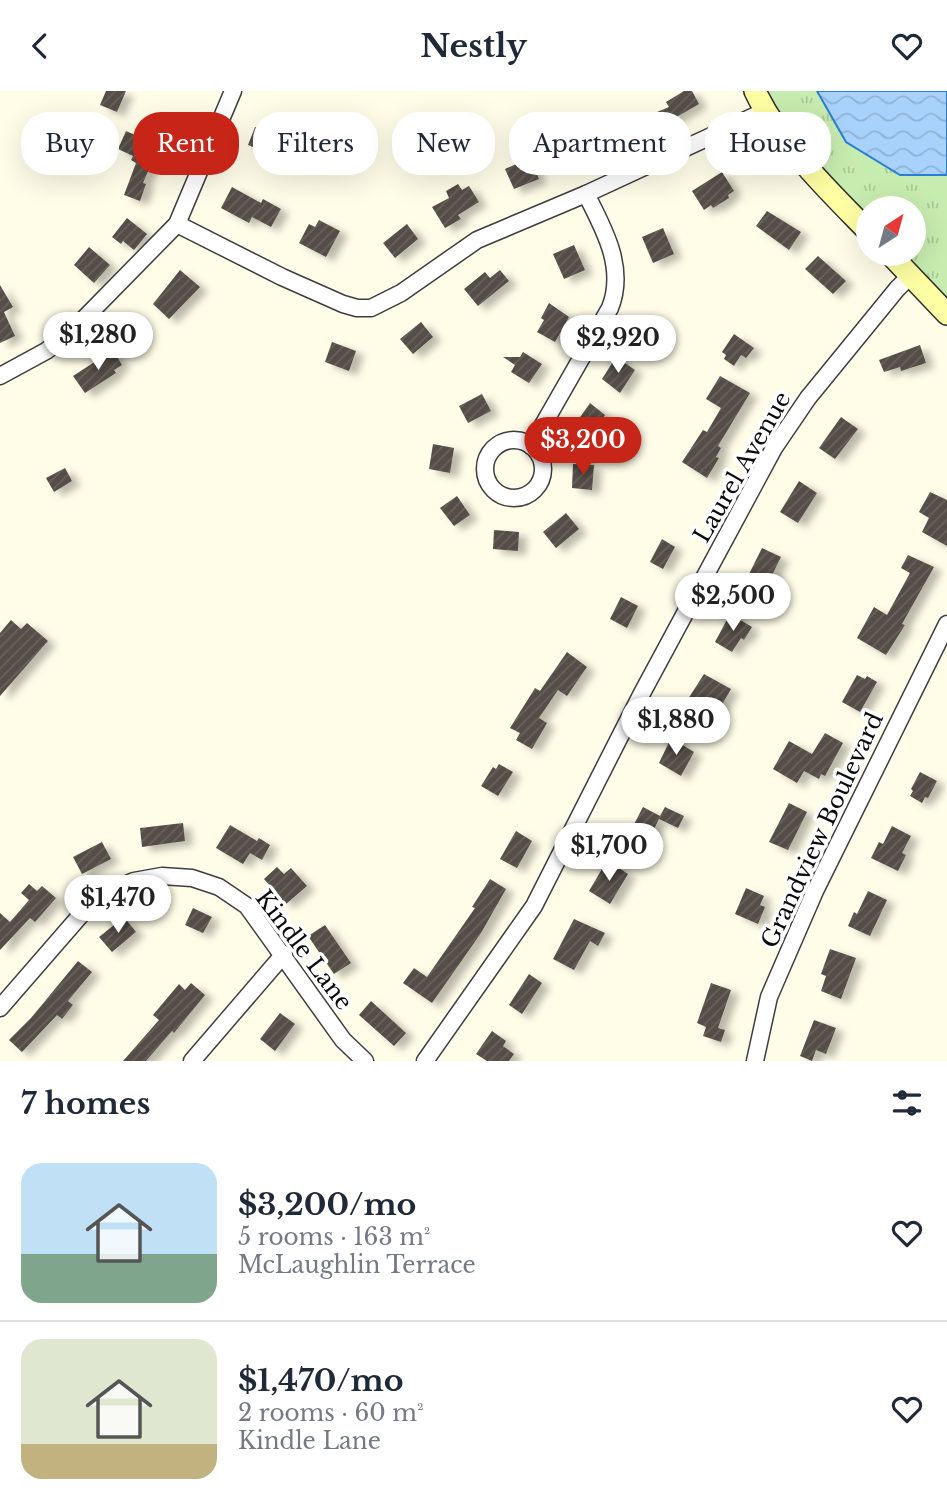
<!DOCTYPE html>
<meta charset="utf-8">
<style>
body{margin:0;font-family:"Libre Baskerville",serif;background:#f6f6f7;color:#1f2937;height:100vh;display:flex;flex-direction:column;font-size:26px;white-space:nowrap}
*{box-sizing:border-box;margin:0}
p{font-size:23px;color:#747a83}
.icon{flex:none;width:38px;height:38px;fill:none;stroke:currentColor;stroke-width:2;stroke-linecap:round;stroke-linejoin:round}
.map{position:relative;height:970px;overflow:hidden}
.panel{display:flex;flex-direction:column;background:#fff;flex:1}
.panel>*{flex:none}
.banner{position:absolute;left:21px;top:21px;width:906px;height:63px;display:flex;gap:14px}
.needle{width:46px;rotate:36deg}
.controls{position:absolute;left:856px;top:105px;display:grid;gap:14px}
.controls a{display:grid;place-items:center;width:70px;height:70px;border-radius:50%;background:#fff;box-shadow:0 7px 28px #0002;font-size:35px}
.price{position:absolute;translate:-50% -60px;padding:0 16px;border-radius:24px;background:#fff;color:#222;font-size:23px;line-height:46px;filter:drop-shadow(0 2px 4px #0008)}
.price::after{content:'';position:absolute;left:50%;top:42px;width:21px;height:16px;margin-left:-10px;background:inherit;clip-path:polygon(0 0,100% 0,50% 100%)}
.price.active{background:#c62518;color:#fff}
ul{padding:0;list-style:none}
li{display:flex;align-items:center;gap:21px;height:175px;padding:0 21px}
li+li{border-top:2px solid #e0e1e3}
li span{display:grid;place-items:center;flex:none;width:196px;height:140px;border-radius:21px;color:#555}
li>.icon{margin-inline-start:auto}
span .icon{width:84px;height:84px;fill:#fffc;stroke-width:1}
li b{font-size:30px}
h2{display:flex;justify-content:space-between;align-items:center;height:84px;padding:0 21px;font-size:30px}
.tag{padding:0 24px;border-radius:28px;background:#fff;box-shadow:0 7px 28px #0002;font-size:24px;line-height:63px}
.tag.active{background:#c62518;color:#fff}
header{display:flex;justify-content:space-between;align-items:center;height:91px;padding:0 21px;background:#fff;font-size:32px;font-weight:700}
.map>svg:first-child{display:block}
</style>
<header><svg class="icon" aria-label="back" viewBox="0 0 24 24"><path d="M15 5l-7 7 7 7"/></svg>Nestly<svg class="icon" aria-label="heart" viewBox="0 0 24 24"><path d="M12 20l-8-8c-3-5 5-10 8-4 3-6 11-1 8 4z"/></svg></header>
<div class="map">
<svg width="947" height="970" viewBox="0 0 947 970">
<defs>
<pattern id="park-tufts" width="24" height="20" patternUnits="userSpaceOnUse" patternTransform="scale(1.75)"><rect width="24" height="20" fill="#c7ecaf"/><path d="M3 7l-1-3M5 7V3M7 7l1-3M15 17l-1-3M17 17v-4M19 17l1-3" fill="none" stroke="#aac995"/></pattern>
<pattern id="water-waves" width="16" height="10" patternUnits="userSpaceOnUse" patternTransform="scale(1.75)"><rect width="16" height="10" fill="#a8d2fc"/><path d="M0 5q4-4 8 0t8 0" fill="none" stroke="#8fb3d7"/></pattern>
<pattern id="building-hatch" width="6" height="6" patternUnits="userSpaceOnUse" patternTransform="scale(1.75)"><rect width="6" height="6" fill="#544d46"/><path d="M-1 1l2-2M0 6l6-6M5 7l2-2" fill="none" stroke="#68625c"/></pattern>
<filter id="shadow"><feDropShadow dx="8" dy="4.5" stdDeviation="3.5" flood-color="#0004"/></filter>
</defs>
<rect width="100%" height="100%" fill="#fffde8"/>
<path fill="url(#park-tufts)" d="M764 0H947V214L897 163H914V117H868V133L825 89Z"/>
<path fill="url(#water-waves)" stroke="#297dd9" stroke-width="2" d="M817 0H947V84H900L846 51Z"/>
<g fill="url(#building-hatch)" filter="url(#shadow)">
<path d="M106 0H126L117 21 100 14Z"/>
<path d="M684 0H692L699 13 661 35 663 38 627 54 619 37 669 16 666 11Z"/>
<path d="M590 34 600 57 577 67 566 44Z"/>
<path d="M255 36 283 47 281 51 287 54 282 65 276 62 275 65 248 54Z"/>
<path d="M126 40 151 51 148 58 156 62 143 92 146 93 140 110 124 104 136 72 131 69 133 65 118 58Z"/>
<path d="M530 67 539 88 514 98 505 78Z"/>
<path d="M722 81 734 100 728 104 729 107 713 117 711 114 704 119 692 100Z"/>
<path d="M458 93 462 99 469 95 479 111 458 124 461 128 445 137 432 116 449 107 446 100Z"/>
<path d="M232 96 261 112 263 108 281 118 271 136 252 126 249 132 221 117Z"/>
<path d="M767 120 801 141 789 159 756 135Z"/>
<path d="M127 127 147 143 134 159 123 150 121 153 112 146Z"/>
<path d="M319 129 340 140 326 166 299 152 309 133 315 136Z"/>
<path d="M407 133 418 148 395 167 383 152Z"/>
<path d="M663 137 674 163 653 172 642 146Z"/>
<path d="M574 154 585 179 564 188 553 163Z"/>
<path d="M89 156 110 174 94 192 74 174Z"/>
<path d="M818 165 846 190 833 203 805 178Z"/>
<path d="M180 179 200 196 169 228 153 213Z"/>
<path d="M500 179 509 190 478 215 464 198 485 181 490 187Z"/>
<path d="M0 194 13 216 4 221 15 245 0 252Z"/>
<path d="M549 212 569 226 555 251 537 241 544 229 541 227Z"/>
<path d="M643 224 659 234 644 257 628 247Z"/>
<path d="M421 231 433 246 413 263 400 248Z"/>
<path d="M734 243 754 257 746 267 741 264 734 275 724 268 726 264 722 261Z"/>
<path d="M332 251 356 260 349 280 325 271Z"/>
<path d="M920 254 926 272 901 280 900 276 884 281 879 269Z"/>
<path d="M113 259 122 274 114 279 116 282 85 302 73 285Z"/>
<path d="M523 261 542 273 529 292 511 281 515 274 503 266H520Z"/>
<path d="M616 266 635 279 620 302 602 288Z"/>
<path d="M720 285 750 302 718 355 721 357 716 366 719 367 707 387 682 371 703 339 707 341 721 317 706 308Z"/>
<path d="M482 303 491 320 468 332 459 315Z"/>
<path d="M590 312 605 324 591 344 576 332Z"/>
<path d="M841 326 858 338 835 368 819 357Z"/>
<path d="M433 353 454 357 450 382 429 378Z"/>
<path d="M573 373 594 374 592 399 572 397Z"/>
<path d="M65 377 72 390 54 401 46 387Z"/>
<path d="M799 390 817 402 798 432 780 421Z"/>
<path d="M930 401 947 409V455L922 441 929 427 919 421Z"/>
<path d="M457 405 470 424 454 435 440 417Z"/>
<path d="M566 422 579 438 556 457 543 441Z"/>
<path d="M494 439 519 441 518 460 493 458Z"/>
<path d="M662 448 675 456 663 478 650 471Z"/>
<path d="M762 457 781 466 766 496 747 487Z"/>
<path d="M908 464 934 476 902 533 905 534 886 564 857 547 874 516 887 524 910 482 901 477Z"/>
<path d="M621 506 638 515 627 537 610 528Z"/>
<path d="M730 523 752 536 744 549 741 547 732 561 715 551Z"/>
<path d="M11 529 21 538 27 532 48 550 0 605V542Z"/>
<path d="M567 561 587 576 567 605 558 599 539 627 547 632 532 658 516 649 520 642 510 637 535 597 540 600Z"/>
<path d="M704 583 731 598 719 619 710 614 701 630 681 619Z"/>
<path d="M857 584 865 588 867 585 877 591 860 621 842 611Z"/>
<path d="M825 642 843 652 825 685 821 683 819 688 804 680 797 692 773 678 789 650 812 663Z"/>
<path d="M671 647 694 661 681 685 659 672Z"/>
<path d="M499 673 513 681 498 705 481 695 493 676 496 678Z"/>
<path d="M920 681 937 690 928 707 925 706 922 712 910 705 913 700 911 698Z"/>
<path d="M789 712 807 721 788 759 769 751Z"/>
<path d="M643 716 660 725 665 716 684 725 678 737 659 728 649 748 631 739Z"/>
<path d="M183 732 185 750 142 756 140 737Z"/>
<path d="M230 734 257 750 259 747 270 754 262 769 250 762 243 773 216 757Z"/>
<path d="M892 735 911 745 902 762 906 764 898 780 871 767 879 751 883 753Z"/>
<path d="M516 740 532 750 517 777 500 768Z"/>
<path d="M102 751 111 768 82 783 73 766Z"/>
<path d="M611 772 628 783 610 813 589 800 602 778 606 780Z"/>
<path d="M277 776 284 783 291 777 307 795 286 813 264 788Z"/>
<path d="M490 788 506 798 481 842 432 912 403 892 414 877 427 886 475 817 472 816Z"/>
<path d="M29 793 37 800 42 795 56 807 35 831 30 827 0 859V822L10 831 29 809 21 802Z"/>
<path d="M746 797 764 805 760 814 765 816 758 833 735 823Z"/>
<path d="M868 800 887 809 870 845 848 835 854 821 857 823Z"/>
<path d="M193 817 212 826 203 842 185 834Z"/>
<path d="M124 826 136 841 112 861 99 846Z"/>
<path d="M574 828 605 842 598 855 590 850 574 879 553 868Z"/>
<path d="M325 834 351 872 334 883 308 845Z"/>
<path d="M830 858 856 867 841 908 821 900 826 885 821 883Z"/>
<path d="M78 870 92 881 68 910 73 914 62 928 57 924 22 961 9 949 31 927Z"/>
<path d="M529 883 542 892 522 923 509 914Z"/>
<path d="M191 892 205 904 174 942 172 940 146 970H123L159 929 153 924 179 893 185 899Z"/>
<path d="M711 892 731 899 718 937 725 939 721 951 703 945 706 936 697 932Z"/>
<path d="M371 910 406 942 394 955 359 924Z"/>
<path d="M280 922 295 933 275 960 260 948Z"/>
<path d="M814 929 836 937 826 963 816 959 812 970 800 965Z"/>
<path d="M492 940 506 950 503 955 514 963 509 970H487L476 963Z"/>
</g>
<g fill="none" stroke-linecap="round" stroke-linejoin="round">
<g stroke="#3e3e3e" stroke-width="19">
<g id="street">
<path d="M177 133 282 186 343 213 357 217H371L401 202 477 149 586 103 765 20"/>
<path d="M0 285 46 260 70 242 177 133 233 0"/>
<circle cx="514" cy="378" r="29"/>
<path d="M531 355 610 217C626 177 604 138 586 103"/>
<path d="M0 917 86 818 110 800 134 790 162 785 192 787 219 796 247 815 343 949 365 970"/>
<path d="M192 970 284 863"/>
<path d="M425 970 534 815 641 604 774 357 808 307 897 198 911 184"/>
<path d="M755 970 769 906 815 800 947 533"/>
</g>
</g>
<g stroke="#2d2d2d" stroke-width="24">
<g id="secondary">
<path d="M755 0C780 53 827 98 868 140"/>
<path d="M890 163 947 223"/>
</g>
</g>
<use href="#street" stroke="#fff" stroke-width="16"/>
<use href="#secondary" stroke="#feffa3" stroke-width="21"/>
</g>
<g text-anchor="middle" stroke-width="7" stroke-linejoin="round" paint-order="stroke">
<g font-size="23" fill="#0b0b0b" stroke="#fff">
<text transform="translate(742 376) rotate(-60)" y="8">Laurel Avenue</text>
<text transform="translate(822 739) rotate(-65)" y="8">Grandview Boulevard</text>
<text transform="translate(304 859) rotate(53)" y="8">Kindle Lane</text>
</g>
</g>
</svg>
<div class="controls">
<a><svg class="needle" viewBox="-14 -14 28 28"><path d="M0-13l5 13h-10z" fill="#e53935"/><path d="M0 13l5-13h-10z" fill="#747a83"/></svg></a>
</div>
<b class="price" style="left:98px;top:281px">$1,280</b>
<b class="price" style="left:618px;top:284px">$2,920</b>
<b class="price active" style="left:583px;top:386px">$3,200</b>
<b class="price" style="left:733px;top:542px">$2,500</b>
<b class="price" style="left:676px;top:666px">$1,880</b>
<b class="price" style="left:609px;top:792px">$1,700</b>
<b class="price" style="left:118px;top:844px">$1,470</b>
<div class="banner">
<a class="tag">Buy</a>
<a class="tag active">Rent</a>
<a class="tag">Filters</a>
<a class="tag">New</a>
<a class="tag">Apartment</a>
<a class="tag">House</a>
</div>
</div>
<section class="panel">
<h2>7 homes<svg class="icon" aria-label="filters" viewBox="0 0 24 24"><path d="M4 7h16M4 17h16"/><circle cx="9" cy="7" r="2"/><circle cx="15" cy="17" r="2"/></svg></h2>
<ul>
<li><span style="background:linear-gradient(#bfe0f5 65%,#7fa58c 0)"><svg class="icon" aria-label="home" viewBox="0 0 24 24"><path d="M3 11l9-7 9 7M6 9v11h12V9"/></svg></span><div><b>$3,200/mo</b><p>5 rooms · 163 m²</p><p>McLaughlin Terrace</p></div><svg class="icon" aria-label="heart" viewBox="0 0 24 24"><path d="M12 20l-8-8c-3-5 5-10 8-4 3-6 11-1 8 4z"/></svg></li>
<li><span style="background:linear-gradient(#dfe7d0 75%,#c2b280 0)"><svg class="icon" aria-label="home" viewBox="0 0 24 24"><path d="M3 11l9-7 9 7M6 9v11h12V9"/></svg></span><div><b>$1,470/mo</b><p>2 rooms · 60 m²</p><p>Kindle Lane</p></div><svg class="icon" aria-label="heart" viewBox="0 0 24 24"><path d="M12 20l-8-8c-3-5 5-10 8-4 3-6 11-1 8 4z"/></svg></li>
</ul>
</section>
